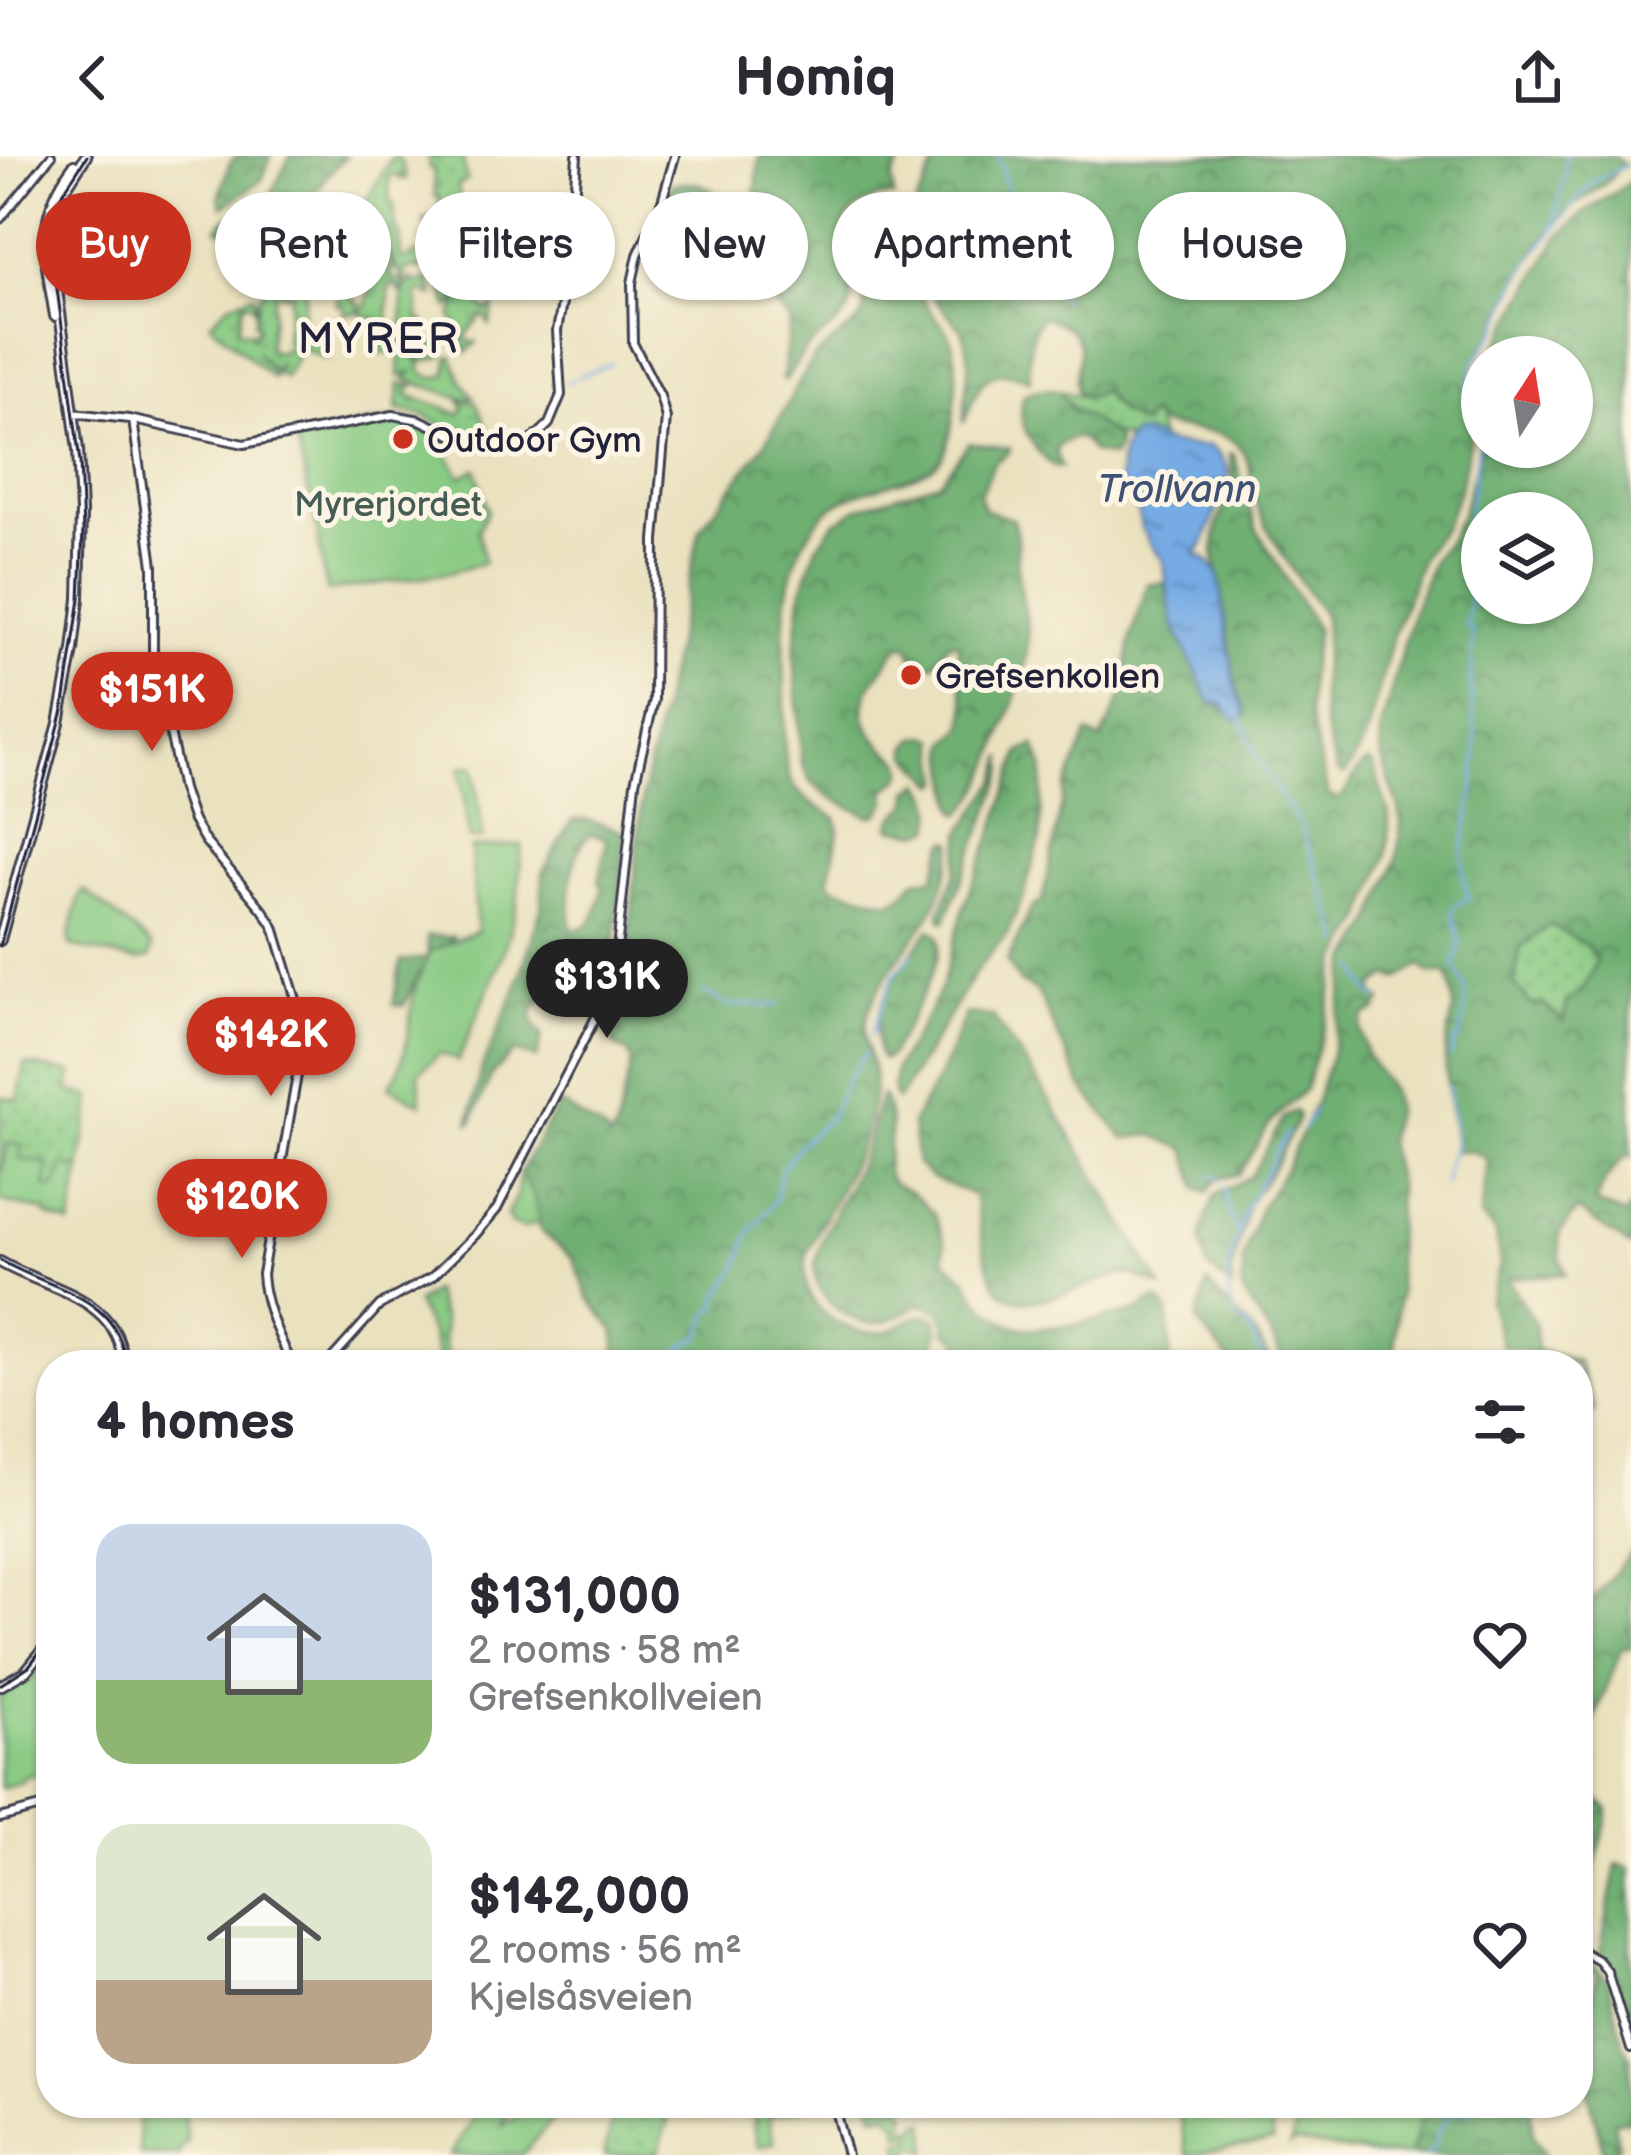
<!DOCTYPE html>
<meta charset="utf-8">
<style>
body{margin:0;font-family:"Balsamiq Sans",sans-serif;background:#f7f7f7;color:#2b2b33;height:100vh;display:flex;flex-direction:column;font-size:45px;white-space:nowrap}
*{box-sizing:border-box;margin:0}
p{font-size:39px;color:#7c7c81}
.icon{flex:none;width:66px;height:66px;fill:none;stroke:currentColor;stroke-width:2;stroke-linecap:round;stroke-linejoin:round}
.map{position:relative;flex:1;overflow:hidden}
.drawer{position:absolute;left:36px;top:1194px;width:1557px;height:768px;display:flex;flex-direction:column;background:#fff;border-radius:48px;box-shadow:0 3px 9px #0004}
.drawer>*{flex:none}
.guide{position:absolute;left:36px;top:36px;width:1560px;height:108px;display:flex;gap:24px}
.needle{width:78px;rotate:12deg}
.buttons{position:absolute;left:1461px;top:180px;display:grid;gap:24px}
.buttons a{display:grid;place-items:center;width:132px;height:132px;border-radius:50%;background:#fff;box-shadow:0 3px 9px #0004;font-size:60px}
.price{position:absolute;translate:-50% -102px;padding:0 27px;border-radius:42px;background:#c8321e;color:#fff;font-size:39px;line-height:78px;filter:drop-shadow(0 3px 6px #0008)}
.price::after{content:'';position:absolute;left:50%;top:72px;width:36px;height:27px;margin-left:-18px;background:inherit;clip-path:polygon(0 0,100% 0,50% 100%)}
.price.on{background:#222;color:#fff}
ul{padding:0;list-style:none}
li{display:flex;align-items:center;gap:36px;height:300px;padding:0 60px}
li span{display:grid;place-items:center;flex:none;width:336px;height:240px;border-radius:36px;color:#555}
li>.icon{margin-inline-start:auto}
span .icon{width:144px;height:144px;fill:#fffc;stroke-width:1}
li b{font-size:51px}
h2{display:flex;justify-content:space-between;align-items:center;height:144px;padding:0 60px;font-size:51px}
.chip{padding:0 42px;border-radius:54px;background:#fff;box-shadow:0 3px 9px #0004;font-size:42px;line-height:108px}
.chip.on{background:#c8321e;color:#fff}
header{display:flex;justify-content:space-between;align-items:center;height:156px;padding:0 60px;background:#fff;font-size:54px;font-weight:700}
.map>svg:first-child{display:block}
</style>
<header><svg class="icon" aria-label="back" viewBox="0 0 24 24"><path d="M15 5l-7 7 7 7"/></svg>Homiq<svg class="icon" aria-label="share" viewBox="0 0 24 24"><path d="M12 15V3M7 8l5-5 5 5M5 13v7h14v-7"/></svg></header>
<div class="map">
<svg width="1631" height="1999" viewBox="0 0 1631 1999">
<defs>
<pattern id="grass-dots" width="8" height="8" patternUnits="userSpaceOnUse" patternTransform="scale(3)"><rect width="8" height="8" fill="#8acb84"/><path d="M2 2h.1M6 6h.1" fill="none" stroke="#77ae73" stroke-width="1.8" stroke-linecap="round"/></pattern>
<pattern id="forest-crowns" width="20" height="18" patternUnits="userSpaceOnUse" patternTransform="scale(3)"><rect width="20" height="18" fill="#6faf72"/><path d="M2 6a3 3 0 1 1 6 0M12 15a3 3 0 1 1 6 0" fill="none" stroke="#5b8e5f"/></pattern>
<pattern id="water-ripples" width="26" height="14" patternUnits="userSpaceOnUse" patternTransform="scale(3)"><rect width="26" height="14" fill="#76abe4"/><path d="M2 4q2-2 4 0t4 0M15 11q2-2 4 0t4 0" fill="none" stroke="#608bba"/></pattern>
</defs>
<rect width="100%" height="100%" fill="#fcf5e5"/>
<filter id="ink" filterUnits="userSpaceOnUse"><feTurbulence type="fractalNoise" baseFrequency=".00833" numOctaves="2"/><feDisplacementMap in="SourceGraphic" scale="24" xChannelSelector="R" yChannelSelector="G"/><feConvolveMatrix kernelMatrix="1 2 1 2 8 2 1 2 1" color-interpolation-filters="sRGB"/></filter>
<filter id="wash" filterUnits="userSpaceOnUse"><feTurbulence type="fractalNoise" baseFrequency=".004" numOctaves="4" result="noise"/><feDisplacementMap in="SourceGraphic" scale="48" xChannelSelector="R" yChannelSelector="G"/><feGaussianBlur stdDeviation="2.7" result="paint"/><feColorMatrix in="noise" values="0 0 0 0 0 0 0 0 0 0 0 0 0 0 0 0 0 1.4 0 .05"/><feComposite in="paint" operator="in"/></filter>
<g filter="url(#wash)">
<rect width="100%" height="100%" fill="#eae1be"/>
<g fill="url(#grass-dots)" stroke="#567660" stroke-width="3">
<path d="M396 0 401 5 406 23H399L398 19 389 20 390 47 394 48 396 75 400 76 401 103H410L411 99 423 97 428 115 425 112 407 113 401 137 398 131H389L387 186 399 188 396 198 378 196 381 172 374 162 359 158 366 151 372 126 375 124 372 123V106H377L379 100 374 98 377 75 395 113 389 114 394 125 402 124 377 71 376 61 364 52 374 66 363 62 358 89 360 90 355 117 358 118 353 146 361 148V152L351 158 349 156 343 158 344 149H337L339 101 345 79 392 1Z"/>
<path d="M429 0H462L467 25 458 29 461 50 456 64 426 72 424 63 431 62 432 69 440 68 439 40H435L433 12H429Z"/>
<path d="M448 71 454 73 457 78 445 76 448 132 460 130C460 139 457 148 449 152L427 76 435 77V73Z"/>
<path d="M322 114 328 120 331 130 316 133V128L307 127 300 182 308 185 313 180 329 189 327 203 301 192 285 222 277 217 278 206 275 216 256 197 275 219 272 222 210 167 228 149 253 138 256 142 254 153 252 148 244 146 238 173 251 176 253 183V176L256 177 258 170 254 167 261 136 285 129 287 139 275 137 268 192 279 197 282 193 286 195 289 188 285 184 292 129Z"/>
<path d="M476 128 470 133 486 155 494 150 490 169 488 167 489 164 482 160 465 181 472 187 478 185 467 196 452 160 461 141 463 129Z"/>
<path d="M399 228 415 230 410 231 408 239 460 258 464 251 460 245 476 246 490 279V284L482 287 476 286 422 259 397 253Z"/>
<path d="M1102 234 1108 244 1143 269 1148 258 1155 263 1160 283C1149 278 1136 274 1127 284 1102 276 1073 256 1059 235L1087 241Z"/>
<path d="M1550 767 1588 791 1596 804 1582 836 1563 866 1531 848 1514 828 1520 792Z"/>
<path d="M25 908 72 917 69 934 92 941 71 1069 47 1060V1056L0 1045V940L18 944Z"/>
<path d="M433 1135 443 1164 444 1191 448 1200 459 1201 460 1209H440L432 1180 416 1147Z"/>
<path d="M626 1947H638L668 1964 658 1996 654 1995 652 1999H604L614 1958Z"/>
<path d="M871 1947H907L903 1951 904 1957H907L904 1969 908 1972H916L919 1966H926L929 1995H924L921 1990 913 1991 909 1999H901L900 1986 912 1983V1977L900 1979 899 1969 887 1957 875 1959Z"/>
</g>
<g fill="url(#forest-crowns)" stroke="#486856" stroke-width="3" fill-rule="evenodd">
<path d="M236 0H271L262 24 223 51 219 42 229 9Z"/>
<path d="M290 0H346L329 18 288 75 259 100 238 83 217 72 228 61H238L257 67Z"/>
<path d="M759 0H904L892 23 894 41C880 40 870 43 859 51 816 81 864 126 848 155 839 171 818 179 807 193 799 202 793 213 786 224L782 223 790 166C777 145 749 135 742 111L726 103 725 93 735 88 739 77 738 64 711 56 685 57 664 50 672 28C681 27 693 26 702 29 725 37 725 59 754 52Z"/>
<path d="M936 0H1614L1623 9 1604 28 1572 51 1540 88 1513 134 1493 178 1475 205 1471 218 1472 272 1460 332 1444 371 1423 398 1393 480 1366 582 1346 618 1342 619 1337 615C1329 590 1321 565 1321 538 1321 511 1329 484 1323 458 1302 428 1265 377 1255 343 1250 323 1251 294 1230 283 1209 271 1179 276 1156 267L1155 263 1149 258 1142 269 1119 256 1102 234 1092 241 1078 237C1070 217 1089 194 1072 176 1066 169 1052 165 1044 160 1027 176 1029 201 1030 224 1024 223 1018 220 1012 218 979 210 974 246 963 268L969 204 966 187 962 174 935 144 930 131 928 77 916 48 938 2Z"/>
<path d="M1631 25V1002L1626 999 1606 1023 1595 1046 1624 1059 1631 1051V1091L1577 1054 1559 1077 1560 1102 1566 1118 1507 1122 1535 1168 1537 1194 1578 1205 1595 1254 1580 1268 1578 1209H1541L1534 1197 1502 1190 1489 1145 1500 1110 1496 1077 1480 1062 1487 1003 1473 996 1456 995C1453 967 1443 917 1446 891 1450 858 1460 852 1447 817H1429L1421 809 1398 823 1389 820 1374 830V837L1382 845 1376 855 1364 860 1360 873 1367 900 1391 935 1395 952 1387 986 1398 1032 1396 1101 1399 1137 1393 1209H1285L1273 1183 1242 1135 1243 1103 1259 1054 1286 1011 1316 945 1331 899 1349 805 1371 769 1397 702 1401 665 1398 649 1382 605 1380 576 1413 455 1433 403 1449 383 1461 359 1482 288V291H1572V201H1491L1557 83 1581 59ZM1482 357H1572V447H1482ZM1550 768 1588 791 1596 804 1582 836 1567 845 1563 865 1544 849 1531 848 1514 828 1520 792Z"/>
<path d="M883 56C919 61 914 93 916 121 919 145 934 157 947 176 963 201 955 265 946 293 933 332 855 323 821 361 776 412 785 484 785 546 785 571 781 605 793 628 801 643 822 653 836 662L839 675 829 722 831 729 837 732 889 746 899 742 916 724 934 722 945 687 950 684 954 686C949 714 942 741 926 765 905 796 879 823 867 860 859 886 877 907 874 933 870 987 830 1048 807 1097 805 1109 804 1122 808 1134 818 1162 858 1182 886 1175 906 1171 917 1150 937 1164L938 1178 928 1209H617L615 1175 589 1142 573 1102 541 1075 520 1017 559 947 603 975 611 983 616 972 632 905 627 896C613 892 609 884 606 870L623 844 629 824V783L642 642 700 373 765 288 813 202 860 164 865 153 864 138 852 96V82L857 68 870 59Z"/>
<path d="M1051 233 1059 235 1069 249 1116 281 1117 291 1113 301 1093 297 1082 283 1075 281 1058 290 1056 297 1061 311H1054C1034 294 1014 266 1024 239L1036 234Z"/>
<path d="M969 287 1010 292 1009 296 994 307 979 339 985 354 1012 362C1020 380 1016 398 1018 418 1020 439 1029 461 1028 483 1027 514 1017 537 1007 565 994 598 988 632 961 658L955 652 947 595 949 585 961 574 965 566 966 550 956 505 959 488 950 486 934 508 926 510 914 505 909 490 900 489C893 496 890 504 883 512 858 543 856 565 887 594 893 599 905 604 904 615 903 623 891 629 885 635L887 645 878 658 869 660 826 639 811 625 802 607 794 500 802 433 817 391 834 367 860 351 939 326Z"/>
<path d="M1230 297 1234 299 1257 374 1317 474 1309 524 1308 556 1328 638 1333 642 1341 641C1352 631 1356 610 1369 606L1373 609 1390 662 1386 701 1363 764 1339 804 1326 863 1305 933 1270 967 1239 1018C1224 1023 1216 1019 1208 1036L1198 1033 1186 993 1153 979 1124 982 1082 931 1037 835 1020 826 1007 805 1032 751 1042 745 1065 633 1088 577 1101 584 1122 541 1131 481 1148 428 1166 427 1173 467 1210 544 1221 548 1236 564 1246 559 1235 528 1214 396 1217 369 1234 328Z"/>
<path d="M925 580 936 582 942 626 937 628 909 599 908 591 916 582Z"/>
<path d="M1035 589 1043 611 1040 684 1024 739 1007 778 977 814 899 942 896 943 893 935 896 911 928 858 942 830 965 747 993 678 1020 597Z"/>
<path d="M1004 600 1005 614 1001 626 945 765 941 764 940 757 956 716 963 674 998 624Z"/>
<path d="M921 627C934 642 937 653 932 672L921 677 891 672C890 660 903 656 909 647L910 634Z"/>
<path d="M572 664H587L621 674 625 681 614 794 605 839 588 831 561 843 540 845C528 858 531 867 542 879L537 903 514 896 492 918 472 966 469 967 481 914 517 830 541 753 543 716ZM590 678 603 681 607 685 599 726 603 731C598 752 596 774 571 774 568 747 569 696 590 678Z"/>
<path d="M930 773C933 775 936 776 938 779 949 800 901 878 890 900L884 904 880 901C866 850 901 812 930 773Z"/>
<path d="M427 780 453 781 437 806C414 812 415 834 403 850L393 849 401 805 428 802Z"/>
<path d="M966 858 992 860 1037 923 1161 1130 1131 1119H1118C1085 1129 1014 1167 994 1125 984 1105 979 1063 974 1039L932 1022 917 1008 912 967 941 916Z"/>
<path d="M881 939 884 940 891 967 886 1016 891 1026 913 1038 934 1058 945 1088 944 1103 967 1123 977 1142 986 1152 1009 1168 1019 1171 1032 1173 1073 1169 1135 1156 1153 1145 1161 1146 1168 1157 1171 1209H939L960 1189 958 1182 946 1177C946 1158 939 1151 920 1149 906 1154 892 1166 878 1167 850 1170 813 1141 815 1112 817 1084 846 1038 858 1010 868 987 873 963 881 939Z"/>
<path d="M1295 955 1298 958V963L1275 1009 1248 1048 1231 1118 1232 1132 1207 1111C1206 1103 1203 1097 1202 1090 1198 1076 1210 1053 1215 1039L1251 1020 1284 961Z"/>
<path d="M1207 1127 1255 1178 1273 1209H1233L1197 1165Z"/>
<path d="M1631 1397V1492H1622L1585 1588 1597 1604 1585 1633 1609 1653 1589 1735 1578 1733V1707L1591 1704 1581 1647 1578 1646V1465L1581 1457Z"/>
<path d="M1617 1708 1631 1712V1875L1616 1820 1600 1796Z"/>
<path d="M1592 1807 1601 1814 1608 1825 1624 1890 1631 1901V1964L1614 1965 1618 1990 1613 1999 1604 1998 1581 1907 1597 1817 1587 1811Z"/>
<path d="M1425 1947H1530L1533 1981 1546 1999H1416L1411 1997Z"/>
</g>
<g fill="#8acb84" stroke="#567660" stroke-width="3">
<path d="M429 121 434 140 427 139 426 135 418 136 419 163 423 164 425 192H433V188L440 185 441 201 424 205 402 187 403 139 410 123 412 122 413 127 428 125Z"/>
<path d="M401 190 422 207 420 213C427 223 439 224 448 217V201L452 200 463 227 474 241 464 243 405 223 411 217 399 220Z"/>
<path d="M394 262C418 264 440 273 452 294L448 299 461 321 476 313 488 354 478 374 484 407 449 417 326 435 317 373 296 282Z"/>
<path d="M474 610 483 682 469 683 460 611Z"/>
<path d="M522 689 517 749 502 800 458 905 440 897 419 917 421 948 389 930C410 903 408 864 415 832 418 819 426 808 431 795L477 775 471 692Z"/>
<path d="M84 734 148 786 152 791 150 802 137 805 70 790 69 782 80 738Z"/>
<path d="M575 782 590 785 585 815 570 813 569 818 554 815 559 785 574 787Z"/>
<path d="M8 987 22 990 20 1003 48 1008 45 1031 55 1032 64 1009 81 1013 71 1069 47 1060V1056L0 1045V1021Z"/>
<path d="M520 1017 534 1040 539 1067 523 1072 511 1067 507 1059 517 1038Z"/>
<path d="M51 1501V1614L22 1622V1626L0 1632V1540L29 1524Z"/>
<path d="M483 1947H490L507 1960 502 1969 514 1963 529 1947H567L522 1999H450Z"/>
<path d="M731 1947H802L803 1952 769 1960 774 1987 758 1991 753 1968 757 1964Z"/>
<path d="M1178 1947H1267L1274 1985 1187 1999Z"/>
<path d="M1304 1947H1425L1410 1999H1376L1296 1986 1290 1989Z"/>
<path d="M183 1950 187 1986 180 1993V1999H140L138 1964 153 1956Z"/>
</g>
<path fill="url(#water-ripples)" stroke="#4c6690" stroke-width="3" d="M1138 277C1151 278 1156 283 1168 287 1172 289 1204 291 1209 290 1243 315 1224 333 1213 363 1205 382 1209 382 1196 399L1205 402 1218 417 1235 528 1246 559 1236 565 1222 548 1212 547 1208 542 1173 467 1163 404 1150 388 1141 371 1137 350 1120 327C1119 309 1119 284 1138 277Z"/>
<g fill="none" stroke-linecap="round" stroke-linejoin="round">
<g stroke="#76abe4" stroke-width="3">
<path d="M998 0 1008 35 1038 93 1044 113 1062 144"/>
<path d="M1552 74 1565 20 1566 0"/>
<path d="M1538 94 1591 27C1603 19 1615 17 1626 9"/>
<path d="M567 226C581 220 596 212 611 208"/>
<path d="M1475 273 1466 249 1473 208 1498 173 1515 132 1534 99"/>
<path d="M1241 562 1260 608 1301 671 1343 788"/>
<path d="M1357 811C1360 822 1369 838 1379 843"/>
<path d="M703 836 728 849H779"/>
<path d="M871 879 894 819 913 797"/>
<path d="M1450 902 1454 885 1458 884C1463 869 1469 844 1464 829 1462 822 1457 816 1454 810L1460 787 1452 756 1454 750 1469 742C1454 704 1471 663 1475 624 1478 599 1475 573 1472 549 1469 524 1474 499 1472 474L1466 470 1470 445 1464 395 1470 370 1468 357 1480 282"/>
<path d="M1302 974 1315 953"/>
<path d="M1211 1018 1221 1024"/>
<path d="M1444 1030 1448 1008 1456 989 1448 930"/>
<path d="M1225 1031 1226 1049 1237 1075"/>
<path d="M662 1209 691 1185 700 1182 710 1156 718 1150V1142L738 1111 750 1076 775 1045 782 1012 804 984 829 963 850 919 865 897"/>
<path d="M1267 1209 1251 1176 1234 1158 1227 1132 1229 1109 1245 1054 1287 977"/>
<path d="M1454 1951 1469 1957 1475 1947"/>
<path d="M1426 1999 1434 1992 1437 1978 1455 1950H1465V1947"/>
</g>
</g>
</g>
<g filter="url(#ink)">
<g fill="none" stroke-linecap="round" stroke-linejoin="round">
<g stroke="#403f4f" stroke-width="12">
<g id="tertiary">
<path d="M0 63 51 0"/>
<path d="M73 257 129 263 244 288 393 259 420 264 479 292 506 294 531 285 549 268 561 239 557 175 570 102 577 0"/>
<path d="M133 264 153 410V497L182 633 193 665 205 685 263 754 274 771 301 860 302 891 262 1118C264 1151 279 1179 292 1209"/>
<path d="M326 1209 380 1149 432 1121 475 1079 497 1053 598 857 617 793 635 627 654 544 655 384 666 262 660 240 633 187 632 127 638 99 662 45 675 0"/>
<path d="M0 1662 51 1648"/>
<path d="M1578 1793 1599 1805 1607 1815 1631 1893"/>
<path d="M833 1947 847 1999"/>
</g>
</g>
<g stroke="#403f4f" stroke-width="14">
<g id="secondary">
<path d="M55 160C45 99 34 62 74 9"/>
<path d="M0 784 59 567 73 494 79 443 81 356 78 294 50 80 58 44 86 0"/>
<path d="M0 1106C48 1134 121 1141 123 1209"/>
<path d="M0 1530 26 1515 51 1484"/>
</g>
</g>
<use href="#tertiary" stroke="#fff" stroke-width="6"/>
<use href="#secondary" stroke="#fff" stroke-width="8"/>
<g stroke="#22223b" stroke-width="3">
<path d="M0 790 63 554 80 443 83 374 80 306 50 80 58 44 87 0"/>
<path d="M0 1104C49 1134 122 1139 125 1209"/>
<path d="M0 1529 29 1510 51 1481"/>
</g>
</g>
</g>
<g fill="#c8321e" stroke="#fcf5e5" stroke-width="4.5">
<circle cx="403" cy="283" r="12"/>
<circle cx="911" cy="519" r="12"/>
</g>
<g text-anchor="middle" stroke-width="10" stroke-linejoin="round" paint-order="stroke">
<g font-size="36" fill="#22223b" stroke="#fcf5e5" text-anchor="start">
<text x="427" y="296">Outdoor Gym</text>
<text x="935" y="532">Grefsenkollen</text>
</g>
<g font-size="36" fill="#465d55" stroke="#fcf5e5">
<text x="388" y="360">Myrerjordet</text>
</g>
<g font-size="39" font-style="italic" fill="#3f5276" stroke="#fcf5e5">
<text x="1177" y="346">Trollvann</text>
</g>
<g font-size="42" letter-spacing="3" fill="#22223b" stroke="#fcf5e5">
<text x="379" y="197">MYRER</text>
</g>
</g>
</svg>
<div class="buttons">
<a><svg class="needle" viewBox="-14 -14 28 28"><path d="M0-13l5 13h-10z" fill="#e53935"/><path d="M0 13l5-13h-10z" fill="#7c7c81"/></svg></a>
<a><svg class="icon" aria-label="layers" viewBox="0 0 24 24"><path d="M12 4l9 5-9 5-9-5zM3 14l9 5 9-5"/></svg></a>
</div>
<b class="price" style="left:152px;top:598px">$151K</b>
<b class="price on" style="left:607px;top:885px">$131K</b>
<b class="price" style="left:271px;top:943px">$142K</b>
<b class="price" style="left:242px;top:1105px">$120K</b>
<div class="guide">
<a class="chip on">Buy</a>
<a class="chip">Rent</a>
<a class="chip">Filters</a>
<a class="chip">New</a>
<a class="chip">Apartment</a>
<a class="chip">House</a>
</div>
<section class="drawer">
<h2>4 homes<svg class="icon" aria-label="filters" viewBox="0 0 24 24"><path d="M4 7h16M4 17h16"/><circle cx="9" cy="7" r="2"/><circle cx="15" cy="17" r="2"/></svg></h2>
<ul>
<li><span style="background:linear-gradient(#c9d6e8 65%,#8fb573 0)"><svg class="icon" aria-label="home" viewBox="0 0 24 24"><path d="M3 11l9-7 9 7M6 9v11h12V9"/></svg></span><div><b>$131,000</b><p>2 rooms · 58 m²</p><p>Grefsenkollveien</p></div><svg class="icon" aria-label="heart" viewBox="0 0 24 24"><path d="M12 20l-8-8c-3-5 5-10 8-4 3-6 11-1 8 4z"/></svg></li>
<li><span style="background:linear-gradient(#dfe7d0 65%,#b9a48a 0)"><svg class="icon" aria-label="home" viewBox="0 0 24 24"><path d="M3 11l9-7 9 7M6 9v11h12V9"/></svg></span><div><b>$142,000</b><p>2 rooms · 56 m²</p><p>Kjelsåsveien</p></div><svg class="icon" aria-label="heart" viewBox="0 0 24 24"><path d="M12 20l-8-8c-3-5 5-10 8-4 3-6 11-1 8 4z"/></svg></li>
</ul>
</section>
</div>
